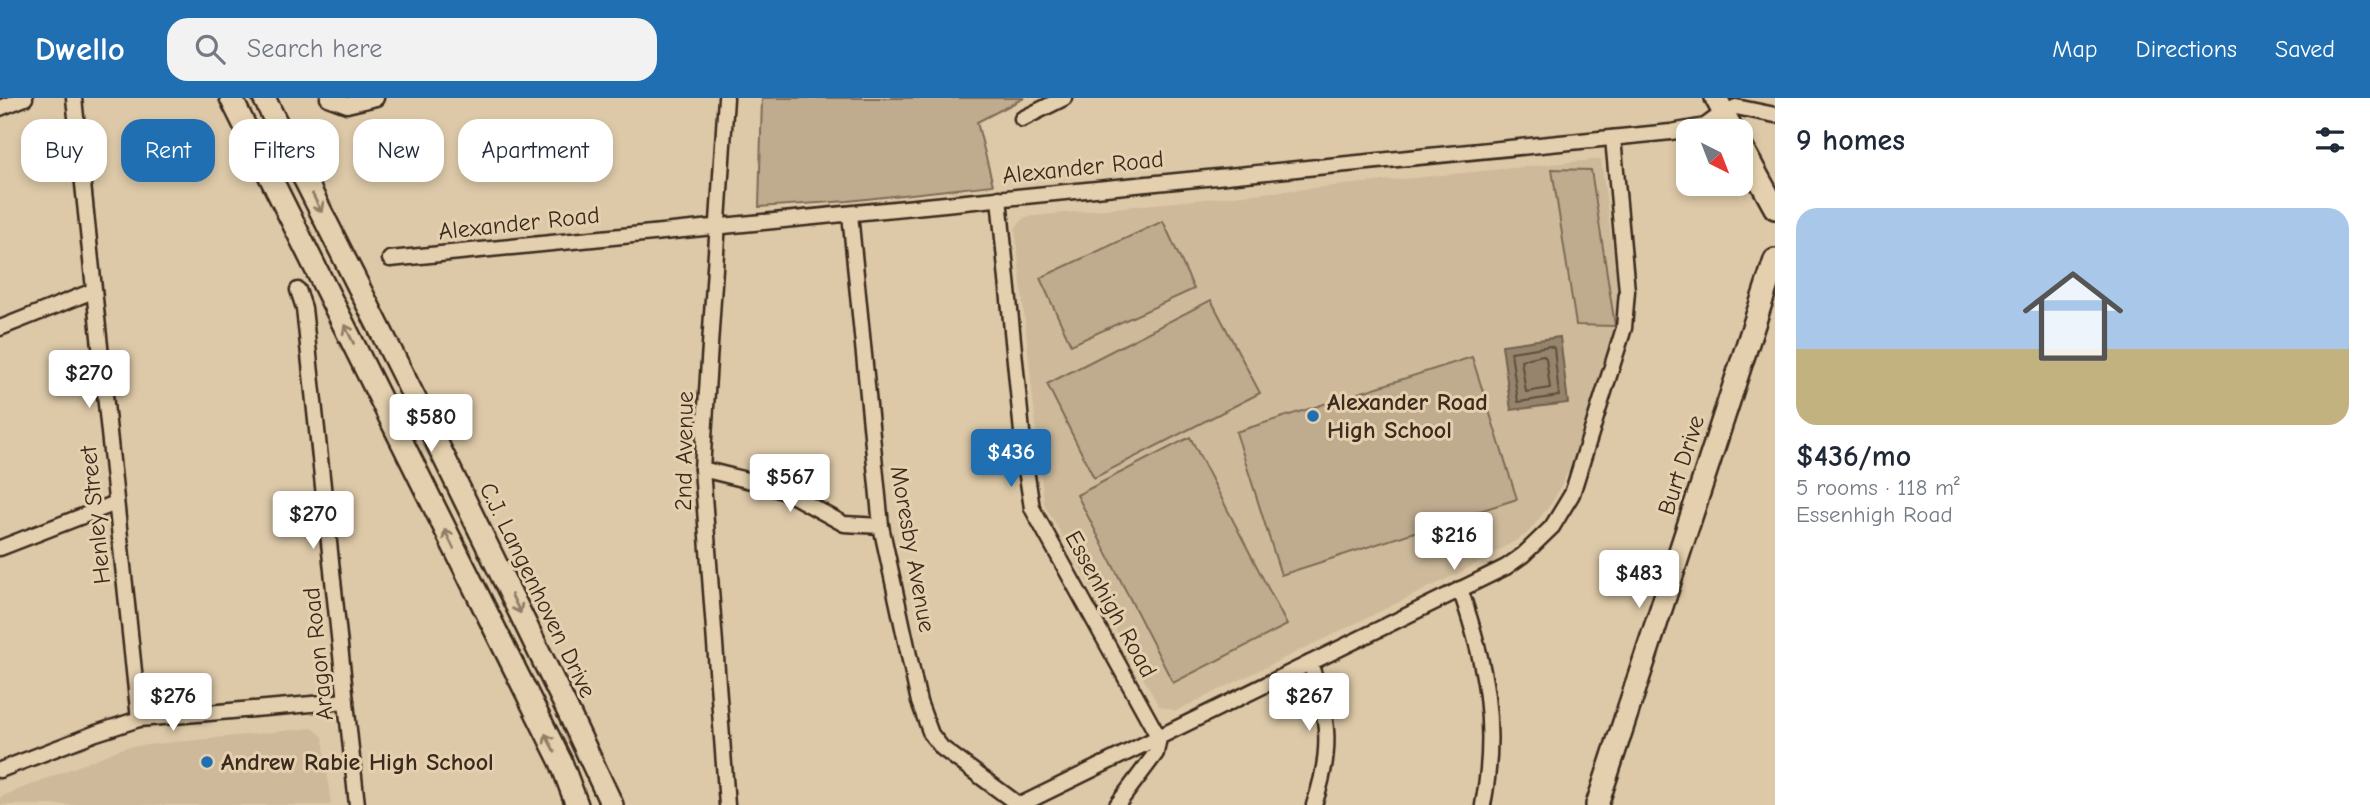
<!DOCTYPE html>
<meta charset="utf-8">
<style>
body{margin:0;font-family:"Comic Neue",sans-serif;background:#f2f2f3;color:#1f2937;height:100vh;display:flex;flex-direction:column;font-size:26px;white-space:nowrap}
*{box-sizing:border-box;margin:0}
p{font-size:23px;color:#747a83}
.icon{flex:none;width:38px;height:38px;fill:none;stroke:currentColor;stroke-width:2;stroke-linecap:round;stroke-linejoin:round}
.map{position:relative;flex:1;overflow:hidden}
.drawer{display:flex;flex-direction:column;background:#fff;width:595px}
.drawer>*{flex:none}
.hud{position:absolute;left:21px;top:21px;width:665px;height:63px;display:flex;gap:14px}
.needle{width:46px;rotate:138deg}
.tools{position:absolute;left:1676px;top:21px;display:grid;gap:14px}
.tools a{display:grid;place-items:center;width:77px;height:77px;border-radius:14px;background:#fff;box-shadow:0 4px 10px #0003;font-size:35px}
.price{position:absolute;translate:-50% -60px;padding:0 16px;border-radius:7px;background:#fff;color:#222;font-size:23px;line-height:46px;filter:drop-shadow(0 2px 4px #0008)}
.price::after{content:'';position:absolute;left:50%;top:42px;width:21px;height:16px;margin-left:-10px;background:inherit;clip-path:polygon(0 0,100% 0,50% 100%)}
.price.on{background:#1f6fb2;color:#fff}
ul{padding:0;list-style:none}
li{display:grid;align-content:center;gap:14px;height:371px;padding:0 21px}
li span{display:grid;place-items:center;height:217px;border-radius:21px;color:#555}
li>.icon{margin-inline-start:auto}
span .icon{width:126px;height:126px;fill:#fffc;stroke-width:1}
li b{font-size:30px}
h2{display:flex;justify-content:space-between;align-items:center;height:84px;padding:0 21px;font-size:30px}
.tag{padding:0 24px;border-radius:21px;background:#fff;box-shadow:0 4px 10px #0003;font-size:24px;line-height:63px}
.tag.on{background:#1f6fb2;color:#fff}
header{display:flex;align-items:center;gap:42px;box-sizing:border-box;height:98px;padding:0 35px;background:#1f6fb2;color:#fff}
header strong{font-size:33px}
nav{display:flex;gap:38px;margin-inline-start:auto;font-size:24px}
.search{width:490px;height:63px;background:#f2f2f3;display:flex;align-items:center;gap:18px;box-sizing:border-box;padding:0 24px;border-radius:21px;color:#747a83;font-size:26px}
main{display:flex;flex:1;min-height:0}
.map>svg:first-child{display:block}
</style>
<header>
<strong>Dwello</strong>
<div class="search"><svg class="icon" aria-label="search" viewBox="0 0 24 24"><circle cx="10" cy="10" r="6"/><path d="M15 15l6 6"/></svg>Search here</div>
<nav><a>Map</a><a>Directions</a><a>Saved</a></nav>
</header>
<main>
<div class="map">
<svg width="1775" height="707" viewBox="0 0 1775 707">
<rect width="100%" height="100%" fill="#ddc9a8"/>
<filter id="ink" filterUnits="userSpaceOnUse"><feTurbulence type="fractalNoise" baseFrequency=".0143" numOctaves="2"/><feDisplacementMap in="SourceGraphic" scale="14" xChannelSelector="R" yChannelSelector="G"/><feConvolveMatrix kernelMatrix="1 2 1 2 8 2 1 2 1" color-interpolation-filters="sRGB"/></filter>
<g filter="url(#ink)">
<g fill="#ceba9b">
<path d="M1601 61 1621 214 1578 354 1553 403 1527 436 1463 473 1176 613 1159 608 1044 406 1015 130 1025 119Z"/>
<path d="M313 630 323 639 331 707H0V699L126 649Z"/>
</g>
<g fill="#bfac8f" stroke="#7d6b56" stroke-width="2">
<path d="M762 0H1024L977 24 993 87 848 103 759 109Z"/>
<path d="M1552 71 1591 72 1615 228 1576 227Z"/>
<path d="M1163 123 1194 191 1071 247 1040 180Z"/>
<path d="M1211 202 1260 295 1094 380 1047 286Z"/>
<path d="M1472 259 1517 401 1281 477 1236 334Z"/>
<path d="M1190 339 1287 527 1173 585 1077 397Z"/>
</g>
<path fill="#96846c" stroke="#72604d" stroke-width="2" d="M1560 239 1568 305 1511 312 1502 247Z"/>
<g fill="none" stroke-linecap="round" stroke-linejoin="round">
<g stroke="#5f4e3d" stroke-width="2">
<path d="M1550 248 1554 250 1559 298 1518 304 1511 254Z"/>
<path d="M1543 257 1546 260 1550 290 1526 294 1521 262Z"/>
</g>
<g stroke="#3b2a1e" stroke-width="19">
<g id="street">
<path d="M74 0 139 621"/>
<path d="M328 0 347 7 376 0"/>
<path d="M726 0 702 371 727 707"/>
<path d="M0 10 25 0"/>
<path d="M1022 21 1064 0"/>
<path d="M999 100 1025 365 1032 410 1159 640 1156 655 1117 707"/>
<path d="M850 116 881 428 919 604 931 636 942 650 1019 707"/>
<path d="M390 161 1671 34 1705 28 1723 15 1736 9 1775 17"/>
<path d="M298 192 304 210 357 707"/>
<path d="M0 230 93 193"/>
<path d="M702 371 759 385 788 395 844 426 881 428"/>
<path d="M0 450 116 405"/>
<path d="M1460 491C1486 566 1498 628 1483 707"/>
<path d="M1310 565C1329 619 1333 652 1314 707"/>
<path d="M0 672 96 635 139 621 346 603"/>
<path d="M1020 707 1506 469 1523 457 1552 429 1572 396 1624 230 1627 193 1613 40"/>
</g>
</g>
<g stroke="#3b2a1e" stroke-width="26">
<g id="secondary">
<path d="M231 0 561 664 577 707"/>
<path d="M264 0 435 341 567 611 612 707"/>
<path d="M1716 0 1733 33"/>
<path d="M1741 48 1775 110"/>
<path d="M1597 707 1775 162"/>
</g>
</g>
<use href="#street" stroke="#e4d0ae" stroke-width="14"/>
<use href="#secondary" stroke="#e4d0ae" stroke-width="21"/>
</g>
<defs><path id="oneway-shaft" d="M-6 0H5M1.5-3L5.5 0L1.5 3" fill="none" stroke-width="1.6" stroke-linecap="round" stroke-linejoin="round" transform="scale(1.75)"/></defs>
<g stroke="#907d66">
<use href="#oneway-shaft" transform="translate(317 105) rotate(63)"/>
<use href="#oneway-shaft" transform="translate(349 236) rotate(-116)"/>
<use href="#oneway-shaft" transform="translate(449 441) rotate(-116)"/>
<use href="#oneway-shaft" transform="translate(516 506) rotate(64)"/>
<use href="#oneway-shaft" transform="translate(550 645) rotate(-118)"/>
</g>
</g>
<g fill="#1f6fb2" stroke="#e4d0ae" stroke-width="2.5">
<circle cx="1313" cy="318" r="7"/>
<circle cx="207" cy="664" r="7"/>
</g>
<g text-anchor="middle" stroke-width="6" stroke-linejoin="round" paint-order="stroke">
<g font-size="24" fill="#3b2a1e" stroke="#e4d0ae">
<text transform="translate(1083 69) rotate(-6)" y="8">Alexander Road</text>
<text transform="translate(519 125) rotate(-6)" y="8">Alexander Road</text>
<text transform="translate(684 353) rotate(-89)" y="8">2nd Avenue</text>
<text transform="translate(1681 367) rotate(-72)" y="8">Burt Drive</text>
<text transform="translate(95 417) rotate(-96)" y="8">Henley Street</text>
<text transform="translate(913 451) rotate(80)" y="8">Moresby Avenue</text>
<text transform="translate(538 492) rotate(64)" y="8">C.J. Langenhoven Drive</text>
<text transform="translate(1111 506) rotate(61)" y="8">Essenhigh Road</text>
<text transform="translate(318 556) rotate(-96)" y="8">Aragon Road</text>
</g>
<g font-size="24" font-weight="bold" fill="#3b2a1e" stroke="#e4d0ae" text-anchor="start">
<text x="1327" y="312">Alexander Road<tspan x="1327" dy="28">High School</tspan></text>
<text x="221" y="672">Andrew Rabie High School</text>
</g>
</g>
</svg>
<div class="tools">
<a><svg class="needle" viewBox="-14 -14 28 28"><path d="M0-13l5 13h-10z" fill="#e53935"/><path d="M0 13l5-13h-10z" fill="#747a83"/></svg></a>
</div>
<b class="price" style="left:89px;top:312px">$270</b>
<b class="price" style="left:431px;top:356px">$580</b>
<b class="price on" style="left:1011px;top:391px">$436</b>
<b class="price" style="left:790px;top:416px">$567</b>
<b class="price" style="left:313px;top:453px">$270</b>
<b class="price" style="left:1454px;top:474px">$216</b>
<b class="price" style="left:1639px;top:512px">$483</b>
<b class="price" style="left:173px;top:635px">$276</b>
<b class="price" style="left:1309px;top:635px">$267</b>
<div class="hud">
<a class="tag">Buy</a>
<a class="tag on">Rent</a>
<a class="tag">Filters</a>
<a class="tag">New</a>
<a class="tag">Apartment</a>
</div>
</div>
<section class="drawer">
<h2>9 homes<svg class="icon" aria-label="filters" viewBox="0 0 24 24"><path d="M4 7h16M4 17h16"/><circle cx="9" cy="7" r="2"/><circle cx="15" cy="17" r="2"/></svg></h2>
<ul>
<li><span style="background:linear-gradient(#a9c7e8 65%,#c2b280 0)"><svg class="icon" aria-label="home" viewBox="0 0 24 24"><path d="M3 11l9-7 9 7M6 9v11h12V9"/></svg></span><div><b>$436/mo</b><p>5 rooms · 118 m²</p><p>Essenhigh Road</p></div></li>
</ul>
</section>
</main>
